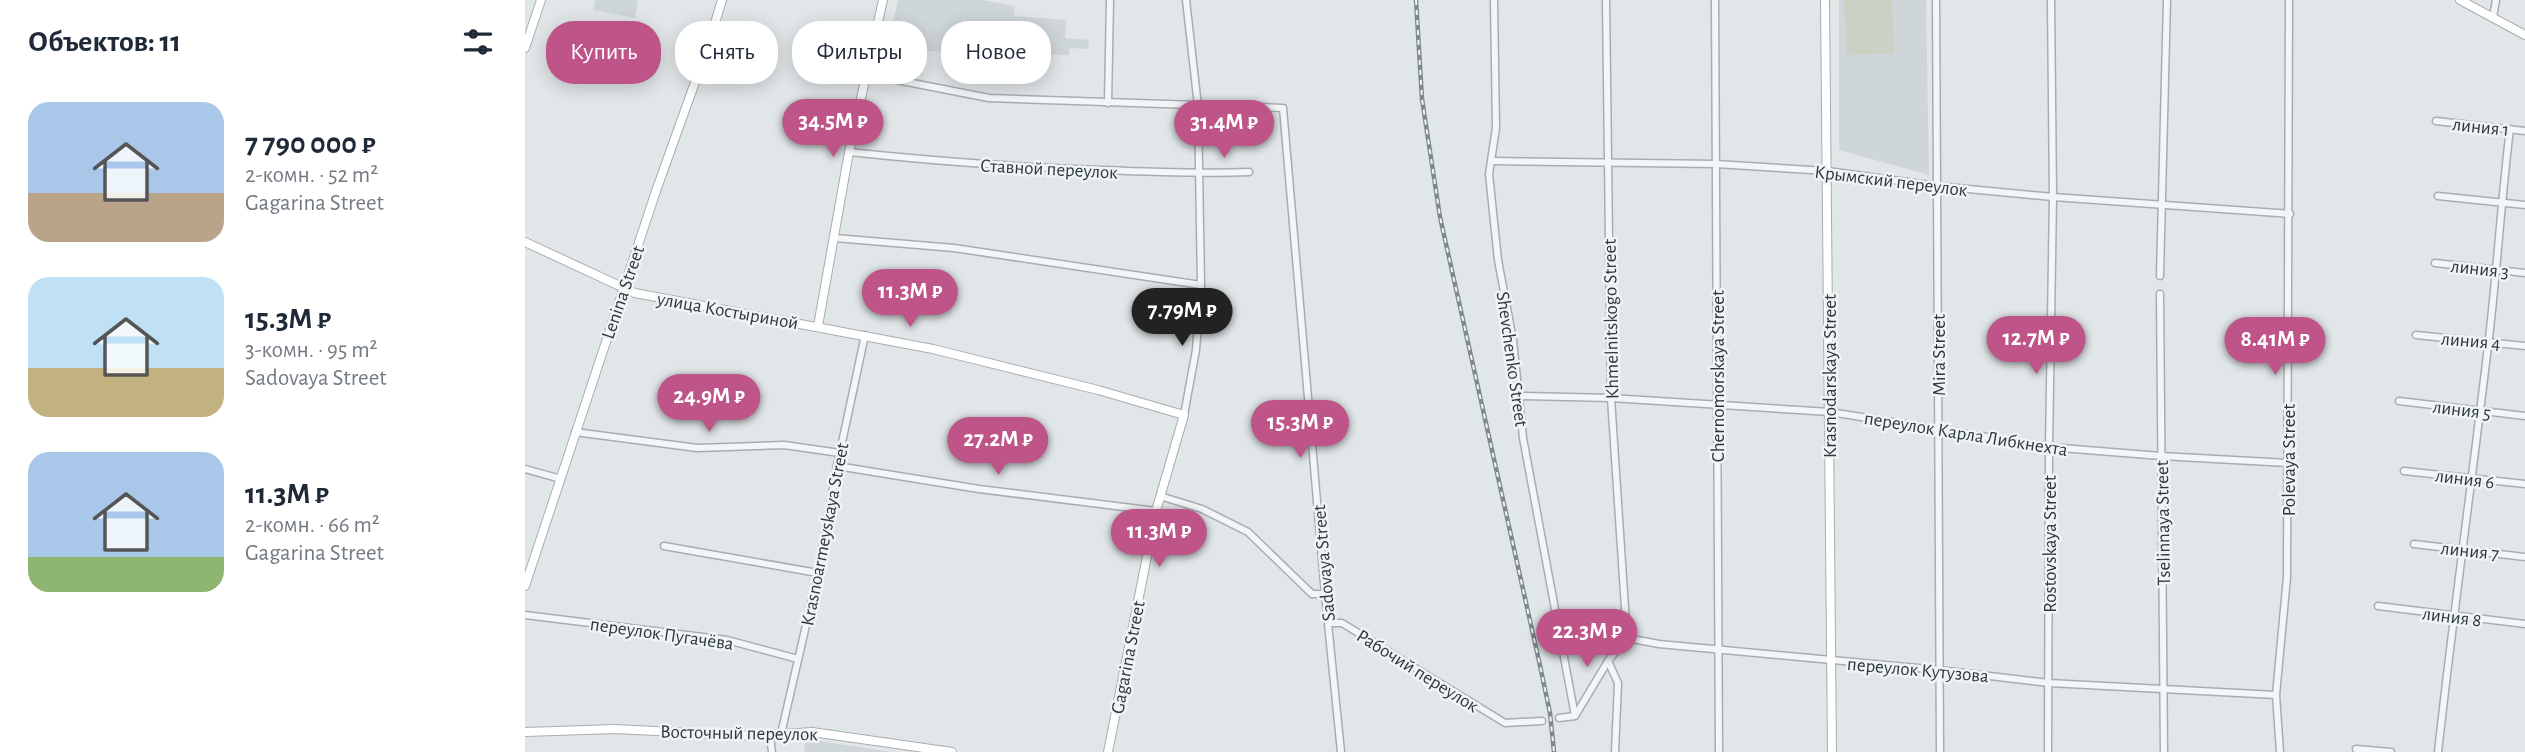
<!DOCTYPE html>
<html lang="ru">
<meta charset="utf-8">
<style>
body{margin:0;font-family:"Alegreya Sans",sans-serif;background:#f2f2f3;color:#1f2937;height:100vh;display:flex;flex-direction:column;font-size:26px;white-space:nowrap}
*{box-sizing:border-box;margin:0}
p{font-size:23px;color:#747a83}
.icon{flex:none;width:38px;height:38px;fill:none;stroke:currentColor;stroke-width:2;stroke-linecap:round;stroke-linejoin:round}
.map{position:relative;flex:1;overflow:hidden}
.side{display:flex;flex-direction:column;background:#fff;width:525px}
.side>*{flex:none}
.hud{position:absolute;left:21px;top:21px;width:665px;height:63px;display:flex;gap:14px}
.price{position:absolute;translate:-50% -60px;padding:0 16px;border-radius:24px;background:#be5487;color:#fff;font-size:23px;line-height:46px;filter:drop-shadow(0 2px 4px #0008)}
.price::after{content:'';position:absolute;left:50%;top:42px;width:21px;height:16px;margin-left:-10px;background:inherit;clip-path:polygon(0 0,100% 0,50% 100%)}
.price.selected{background:#222;color:#fff}
ul{padding:0;list-style:none}
li{display:flex;align-items:center;gap:21px;height:175px;padding:0 28px}
li span{display:grid;place-items:center;flex:none;width:196px;height:140px;border-radius:21px;color:#555}
li>.icon{margin-inline-start:auto}
span .icon{width:84px;height:84px;fill:#fffc;stroke-width:1}
li b{font-size:30px}
h2{display:flex;justify-content:space-between;align-items:center;height:84px;padding:0 28px;font-size:30px}
.pill{padding:0 24px;border-radius:28px;background:#fff;box-shadow:0 4px 18px #0003;font-size:24px;line-height:63px}
.pill.selected{background:#be5487;color:#fff}
main{display:flex;flex:1;min-height:0}
.map>svg:first-child{display:block}
</style>
<main>
<section class="side">
<h2>Объектов: 11<svg class="icon" aria-label="filters" viewBox="0 0 24 24"><path d="M4 7h16M4 17h16"/><circle cx="9" cy="7" r="2"/><circle cx="15" cy="17" r="2"/></svg></h2>
<ul>
<li><span style="background:linear-gradient(#a9c7e8 65%,#b9a48a 0)"><svg class="icon" aria-label="home" viewBox="0 0 24 24"><path d="M3 11l9-7 9 7M6 9v11h12V9"/></svg></span><div><b>7 790 000 ₽</b><p>2-комн. · 52 m²</p><p>Gagarina Street</p></div></li>
<li><span style="background:linear-gradient(#bfe0f5 65%,#c2b280 0)"><svg class="icon" aria-label="home" viewBox="0 0 24 24"><path d="M3 11l9-7 9 7M6 9v11h12V9"/></svg></span><div><b>15.3M ₽</b><p>3-комн. · 95 m²</p><p>Sadovaya Street</p></div></li>
<li><span style="background:linear-gradient(#a9c7e8 75%,#8fb573 0)"><svg class="icon" aria-label="home" viewBox="0 0 24 24"><path d="M3 11l9-7 9 7M6 9v11h12V9"/></svg></span><div><b>11.3M ₽</b><p>2-комн. · 66 m²</p><p>Gagarina Street</p></div></li>
</ul>
</section>
<div class="map">
<svg width="2000" height="752" viewBox="0 0 2000 752">
<rect width="100%" height="100%" fill="#e1e6e8"/>
<g fill="#cfd6d9">
<path d="M70 0H113L110 18 68 10Z"/>
<path d="M373 0H458L490 6 489 16 541 20 540 38 564 40 563 49 545 48 544 55 399 51 362 47Z"/>
<path d="M1314 0H1401L1404 175 1314 150Z"/>
<path d="M281 739 367 752H279Z"/>
</g>
<path fill="#cbd1c3" d="M1319 0H1367L1369 53 1322 55Z"/>
<g fill="none" stroke-linecap="round" stroke-linejoin="round">
<g stroke="#a7aeb1" stroke-width="9">
<g id="street">
<path d="M969 0 971 128 964 174 973 260 988 340 998 438 1050 716"/>
<path d="M1190 0 1194 752"/>
<path d="M1411 0 1415 752"/>
<path d="M1968 17 1971 0"/>
<path d="M341 74 464 98 758 108 800 594 816 752"/>
<path d="M583 103 585 0"/>
<path d="M1911 121 2000 131"/>
<path d="M324 152C408 161 491 167 575 170 625 172 674 174 724 172"/>
<path d="M967 161 1191 164 1302 171 1412 186 1528 197 1765 214"/>
<path d="M1913 196 2000 205"/>
<path d="M310 238 429 248 676 285"/>
<path d="M1910 263 2000 273"/>
<path d="M1635 276 1642 0"/>
<path d="M1635 294 1639 752"/>
<path d="M1891 335 2000 346"/>
<path d="M994 396 1086 398 1305 412 1524 447 1636 456 1763 463"/>
<path d="M1874 401 2000 416"/>
<path d="M659 415 671 350 676 285 673 106 661 0"/>
<path d="M50 432 172 448 259 445 315 453"/>
<path d="M312 466 454 489 631 511"/>
<path d="M0 469 36 479"/>
<path d="M1879 471 2000 484"/>
<path d="M635 496 677 509 723 532 787 594H800"/>
<path d="M1889 544 2000 557"/>
<path d="M139 546 293 573"/>
<path d="M1853 606 2000 624"/>
<path d="M0 615 202 640 273 659"/>
<path d="M804 623H817L980 723 1017 721"/>
<path d="M1037 636 1071 644 1102 638 1134 644 1414 670 1524 683 1751 695"/>
<path d="M1083 661 1093 683 1090 752"/>
<path d="M1034 718 1050 716 1083 661 1102 638 1086 398 1081 0"/>
<path d="M256 734 293 573 312 466 340 335"/>
<path d="M245 736 247 752"/>
<path d="M1831 749 1866 752"/>
<path d="M1523 752 1524 447 1528 197 1526 0"/>
<path d="M1755 752 1751 695 1762 577 1764 0"/>
<path d="M1913 752C1928 616 1947 481 1963 346 1972 273 1976 201 1985 129"/>
</g>
</g>
<g stroke="#a7aeb1" stroke-width="10">
<g id="secondary">
<path d="M1300 0 1307 752"/>
<path d="M1935 0 2000 35"/>
<path d="M0 48 16 0"/>
<path d="M0 242 110 293 408 349 573 390 659 415 631 511 583 752"/>
<path d="M293 326 324 152 358 0"/>
<path d="M0 586 131 191 183 46 197 0"/>
<path d="M0 732 90 729 231 736 287 732 427 752"/>
</g>
</g>
<use href="#street" stroke="#f3f5f6" stroke-width="6"/>
<use href="#secondary" stroke="#fff" stroke-width="8"/>
<g stroke="#7c8a8f" stroke-width="4.5">
<path id="rail" d="M891 0 897 99 915 217 1014 661 1025 713 1029 752"/>
</g>
<use href="#rail" stroke="#f0f4f5" stroke-width="2" stroke-dasharray="5" stroke-linecap="butt"/>
</g>
<g text-anchor="middle" stroke-width="5" stroke-linejoin="round" paint-order="stroke">
<g font-size="19" fill="#2b383d" stroke="#f0f4f5">
<text transform="translate(1956 126) rotate(6)" y="7">линия 1</text>
<text transform="translate(524 168) rotate(3)" y="7">Ставной переулок</text>
<text transform="translate(1366 180) rotate(7)" y="7">Крымский переулок</text>
<text transform="translate(1955 268) rotate(6)" y="7">линия 3</text>
<text transform="translate(97 292) rotate(-71)" y="7">Lenina Street</text>
<text transform="translate(203 310) rotate(10)" y="7">улица Костыриной</text>
<text transform="translate(1085 319) rotate(-91)" y="7">Khmelnitskogo Street</text>
<text transform="translate(1946 340) rotate(5)" y="7">линия 4</text>
<text transform="translate(1413 355) rotate(-90)" y="7">Mira Street</text>
<text transform="translate(988 359) rotate(82)" y="7">Shevchenko Street</text>
<text transform="translate(1192 376) rotate(-90)" y="7">Chernomorskaya Street</text>
<text transform="translate(1304 376) rotate(-90)" y="7">Krasnodarskaya Street</text>
<text transform="translate(1937 409) rotate(7)" y="7">линия 5</text>
<text transform="translate(1441 433) rotate(9)" y="7">переулок Карла Либкнехта</text>
<text transform="translate(1763 460) rotate(-90)" y="7">Polevaya Street</text>
<text transform="translate(1940 478) rotate(7)" y="7">линия 6</text>
<text transform="translate(1637 523) rotate(-91)" y="7">Tselinnaya Street</text>
<text transform="translate(299 534) rotate(-79)" y="7">Krasnoarmeyskaya Street</text>
<text transform="translate(1524 544) rotate(-90)" y="7">Rostovskaya Street</text>
<text transform="translate(1945 550) rotate(6)" y="7">линия 7</text>
<text transform="translate(798 563) rotate(-95)" y="7">Sadovaya Street</text>
<text transform="translate(1927 616) rotate(7)" y="7">линия 8</text>
<text transform="translate(137 633) rotate(8)" y="7">переулок Пугачёва</text>
<text transform="translate(602 657) rotate(-79)" y="7">Gagarina Street</text>
<text transform="translate(1393 669) rotate(5)" y="7">переулок Кутузова</text>
<text transform="translate(893 670) rotate(32)" y="7">Рабочий переулок</text>
<text transform="translate(214 732) rotate(1)" y="7">Восточный переулок</text>
</g>
</g>
</svg>
<b class="price" style="left:308px;top:159px">34.5M ₽</b>
<b class="price" style="left:699px;top:160px">31.4M ₽</b>
<b class="price" style="left:385px;top:329px">11.3M ₽</b>
<b class="price selected" style="left:657px;top:348px">7.79M ₽</b>
<b class="price" style="left:1511px;top:376px">12.7M ₽</b>
<b class="price" style="left:1750px;top:377px">8.41M ₽</b>
<b class="price" style="left:184px;top:434px">24.9M ₽</b>
<b class="price" style="left:775px;top:460px">15.3M ₽</b>
<b class="price" style="left:473px;top:477px">27.2M ₽</b>
<b class="price" style="left:634px;top:569px">11.3M ₽</b>
<b class="price" style="left:1062px;top:669px">22.3M ₽</b>
<div class="hud">
<a class="pill selected">Купить</a>
<a class="pill">Снять</a>
<a class="pill">Фильтры</a>
<a class="pill">Новое</a>
</div>
</div>
</main>
